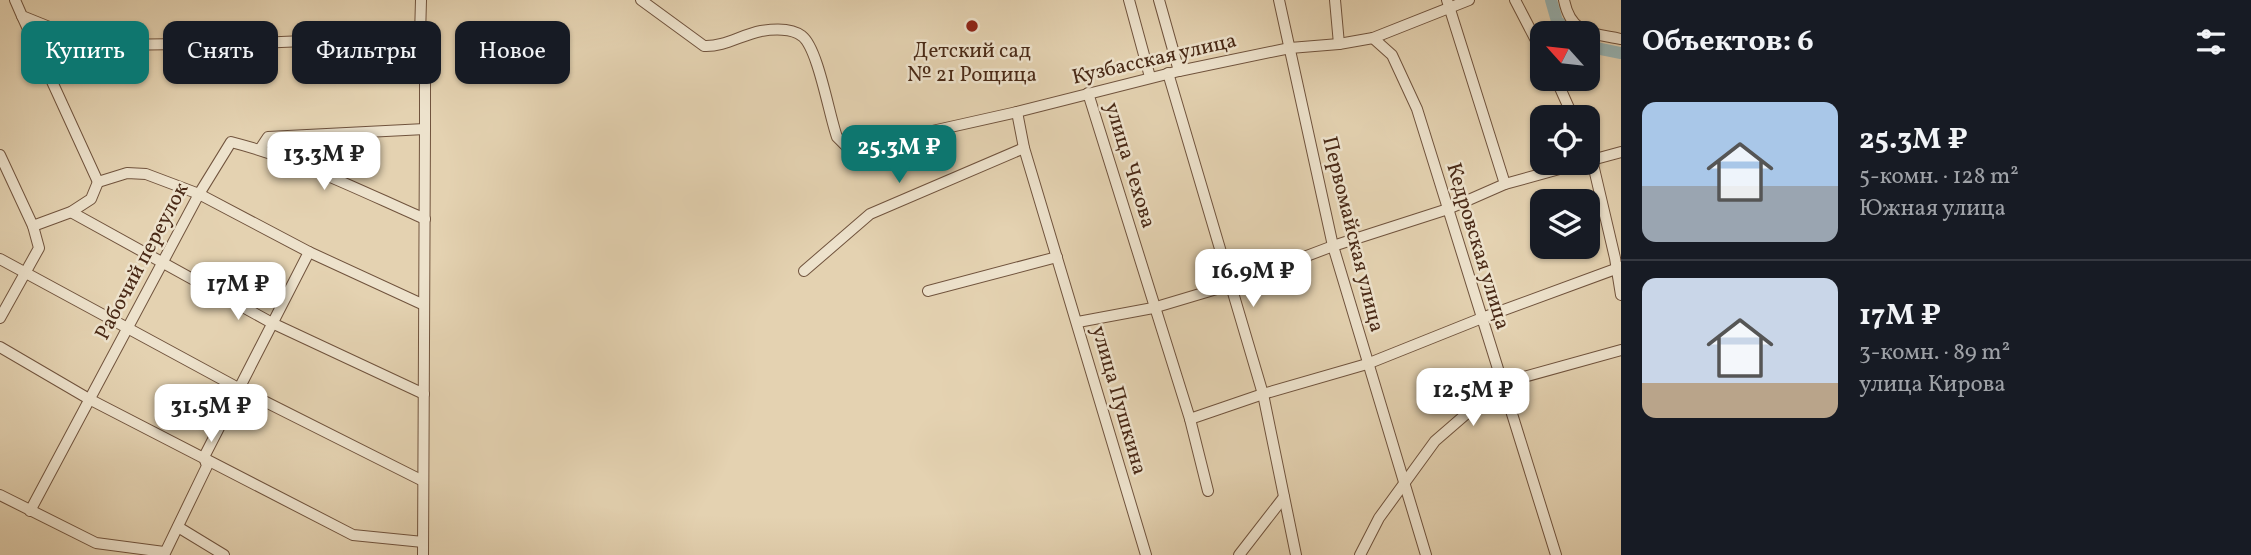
<!DOCTYPE html>
<html lang="ru">
<meta charset="utf-8">
<style>
body{margin:0;font-family:Vollkorn,serif;background:#20242c;color:#f1f3f6;height:100vh;display:flex;flex-direction:column;font-size:26px;white-space:nowrap}
*{box-sizing:border-box;margin:0}
p{font-size:23px;color:#9ea1a6}
.icon{flex:none;width:38px;height:38px;fill:none;stroke:currentColor;stroke-width:2;stroke-linecap:round;stroke-linejoin:round}
.map{position:relative;flex:1;overflow:hidden}
.side{display:flex;flex-direction:column;background:#171b24;width:630px}
.side>*{flex:none}
.top-card{position:absolute;left:21px;top:21px;width:665px;height:63px;display:flex;gap:14px}
.needle{width:46px;rotate:297deg}
.tools{position:absolute;left:1530px;top:21px;display:grid;gap:14px}
.tools a{display:grid;place-items:center;width:70px;height:70px;border-radius:14px;background:#171b24;box-shadow:0 2px 5px #0004;font-size:35px}
.price{position:absolute;translate:-50% -60px;padding:0 16px;border-radius:14px;background:#fff;color:#222;font-size:23px;line-height:46px;filter:drop-shadow(0 2px 4px #0008)}
.price::after{content:'';position:absolute;left:50%;top:42px;width:21px;height:16px;margin-left:-10px;background:inherit;clip-path:polygon(0 0,100% 0,50% 100%)}
.price.active{background:#0f766e;color:#fff}
ul{padding:0;list-style:none}
li{display:flex;align-items:center;gap:21px;height:175px;padding:0 21px}
li+li{border-top:2px solid #363941}
li span{display:grid;place-items:center;flex:none;width:196px;height:140px;border-radius:14px;color:#555}
li>.icon{margin-inline-start:auto}
span .icon{width:84px;height:84px;fill:#fffc;stroke-width:1}
li b{font-size:30px}
h2{display:flex;justify-content:space-between;align-items:center;height:84px;padding:0 21px;font-size:30px}
.chip{padding:0 24px;border-radius:14px;background:#171b24;box-shadow:0 2px 5px #0004;font-size:24px;line-height:63px}
.chip.active{background:#0f766e;color:#fff}
main{display:flex;flex:1;min-height:0}
.map>svg:first-child{display:block}
</style>
<main>
<div class="map">
<svg width="1621" height="555" viewBox="0 0 1621 555">
<rect width="100%" height="100%" fill="#e4d2b1"/>
<filter id="stains"><feTurbulence type="fractalNoise" baseFrequency=".00286" numOctaves="4"/><feColorMatrix values="0 0 0 0 .2 0 0 0 0 .09 0 0 0 0 .02 0 0 0 .5 -.17"/></filter>
<radialGradient id="worn" r=".72"><stop offset=".6" stop-color="#630" stop-opacity="0"/><stop offset="1" stop-color="#630" stop-opacity=".3"/></radialGradient>
<g fill="none" stroke-linecap="round" stroke-linejoin="round">
<g stroke="#98b5b5" stroke-width="12">
<path d="M1551 0 1557 21 1573 33"/>
<path d="M1587 44 1591 47 1621 53"/>
</g>
<g stroke="#70533d" stroke-width="12">
<g id="minor">
<path d="M15 0 22 16 69 35 111 45 258 43 420 36 425 81V129L423 555"/>
<path d="M641 0 704 46C724 47 741 35 761 31 773 29 792 28 802 36 818 48 829 115 837 137L846 146 852 149 1017 112 1179 71 1290 48 1339 44 1373 38 1469 0"/>
<path d="M1129 0 1150 77"/>
<path d="M1159 0 1179 71"/>
<path d="M1279 0 1333 246 1426 555"/>
<path d="M1335 0 1339 44"/>
<path d="M1447 0 1505 184"/>
<path d="M1515 0 1542 52"/>
<path d="M1564 0C1571 35 1592 33 1621 39"/>
<path d="M22 16 98 182"/>
<path d="M420 36 421 0"/>
<path d="M1373 38 1392 55 1417 109 1556 555"/>
<path d="M1168 73 1263 394 1296 555"/>
<path d="M1556 79 1573 117"/>
<path d="M1088 93 1190 419 1208 491"/>
<path d="M1017 112 1024 148 1146 555"/>
<path d="M260 149 268 137 425 129"/>
<path d="M1587 149 1592 160 1615 258 1621 295"/>
<path d="M0 155 33 226 39 248 0 318"/>
<path d="M1588 161 1621 152"/>
<path d="M98 182 127 173 146 174 199 194 309 252 424 305"/>
<path d="M71 212 272 323 424 394"/>
<path d="M33 226 71 212 91 199 98 182"/>
<path d="M0 259 240 389 423 481"/>
<path d="M804 271 870 214 1024 148"/>
<path d="M928 291 1057 257"/>
<path d="M1078 322 1153 308 1230 285 1333 246 1448 209 1505 184 1581 163"/>
<path d="M0 347 89 399 353 535 423 542"/>
<path d="M1190 419 1263 394 1367 364 1482 318 1621 267"/>
<path d="M0 495 96 543 164 552"/>
<path d="M30 511 199 194 231 142C298 159 361 191 425 219"/>
<path d="M178 527 224 555"/>
<path d="M164 555 207 466 204 457 309 252"/>
<path d="M1239 555 1284 497"/>
<path d="M1360 555 1379 518 1435 441 1502 383 1621 350"/>
</g>
</g>
<use href="#minor" stroke="#ede2cc" stroke-width="10"/>
</g>
<circle fill="#8f2418" stroke="#ede2cc" stroke-width="2.5" cx="972" cy="26" r="7"/>
<g text-anchor="middle" stroke-width="5" stroke-linejoin="round" paint-order="stroke">
<g font-size="21" fill="#492916" stroke="#ede2cc">
<text x="972" y="57">Детский сад<tspan x="972" dy="24">№ 21 Рощица</tspan></text>
</g>
<g font-size="21" fill="#492916" stroke="#ede2cc">
<text transform="translate(1154 58) rotate(-13)" y="7">Кузбасская улица</text>
<text transform="translate(1131 165) rotate(73)" y="7">улица Чехова</text>
<text transform="translate(1354 234) rotate(76)" y="7">Первомайская улица</text>
<text transform="translate(1479 246) rotate(73)" y="7">Кедровская улица</text>
<text transform="translate(141 261) rotate(-62)" y="7">Рабочий переулок</text>
<text transform="translate(1120 400) rotate(74)" y="7">улица Пушкина</text>
</g>
</g>
<rect width="100%" height="100%" filter="url(#stains)"/>
<rect width="100%" height="100%" fill="url(#worn)"/>
</svg>
<div class="tools">
<a><svg class="needle" viewBox="-14 -14 28 28"><path d="M0-13l5 13h-10z" fill="#e53935"/><path d="M0 13l5-13h-10z" fill="#9ea1a6"/></svg></a>
<a><svg class="icon" aria-label="locate" viewBox="0 0 24 24"><circle cx="12" cy="12" r="6"/><path d="M12 2v4M12 18v4M2 12h4M18 12h4"/></svg></a>
<a><svg class="icon" aria-label="layers" viewBox="0 0 24 24"><path d="M12 4l9 5-9 5-9-5zM3 14l9 5 9-5"/></svg></a>
</div>
<b class="price active" style="left:899px;top:185px">25.3M ₽</b>
<b class="price" style="left:324px;top:192px">13.3M ₽</b>
<b class="price" style="left:1253px;top:309px">16.9M ₽</b>
<b class="price" style="left:238px;top:322px">17M ₽</b>
<b class="price" style="left:1473px;top:428px">12.5M ₽</b>
<b class="price" style="left:211px;top:444px">31.5M ₽</b>
<div class="top-card">
<a class="chip active">Купить</a>
<a class="chip">Снять</a>
<a class="chip">Фильтры</a>
<a class="chip">Новое</a>
</div>
</div>
<section class="side">
<h2>Объектов: 6<svg class="icon" aria-label="filters" viewBox="0 0 24 24"><path d="M4 7h16M4 17h16"/><circle cx="9" cy="7" r="2"/><circle cx="15" cy="17" r="2"/></svg></h2>
<ul>
<li><span style="background:linear-gradient(#a9c7e8 60%,#9aa5b1 0)"><svg class="icon" aria-label="home" viewBox="0 0 24 24"><path d="M3 11l9-7 9 7M6 9v11h12V9"/></svg></span><div><b>25.3M ₽</b><p>5-комн. · 128 m²</p><p>Южная улица</p></div></li>
<li><span style="background:linear-gradient(#c9d6e8 75%,#b9a48a 0)"><svg class="icon" aria-label="home" viewBox="0 0 24 24"><path d="M3 11l9-7 9 7M6 9v11h12V9"/></svg></span><div><b>17M ₽</b><p>3-комн. · 89 m²</p><p>улица Кирова</p></div></li>
</ul>
</section>
</main>
